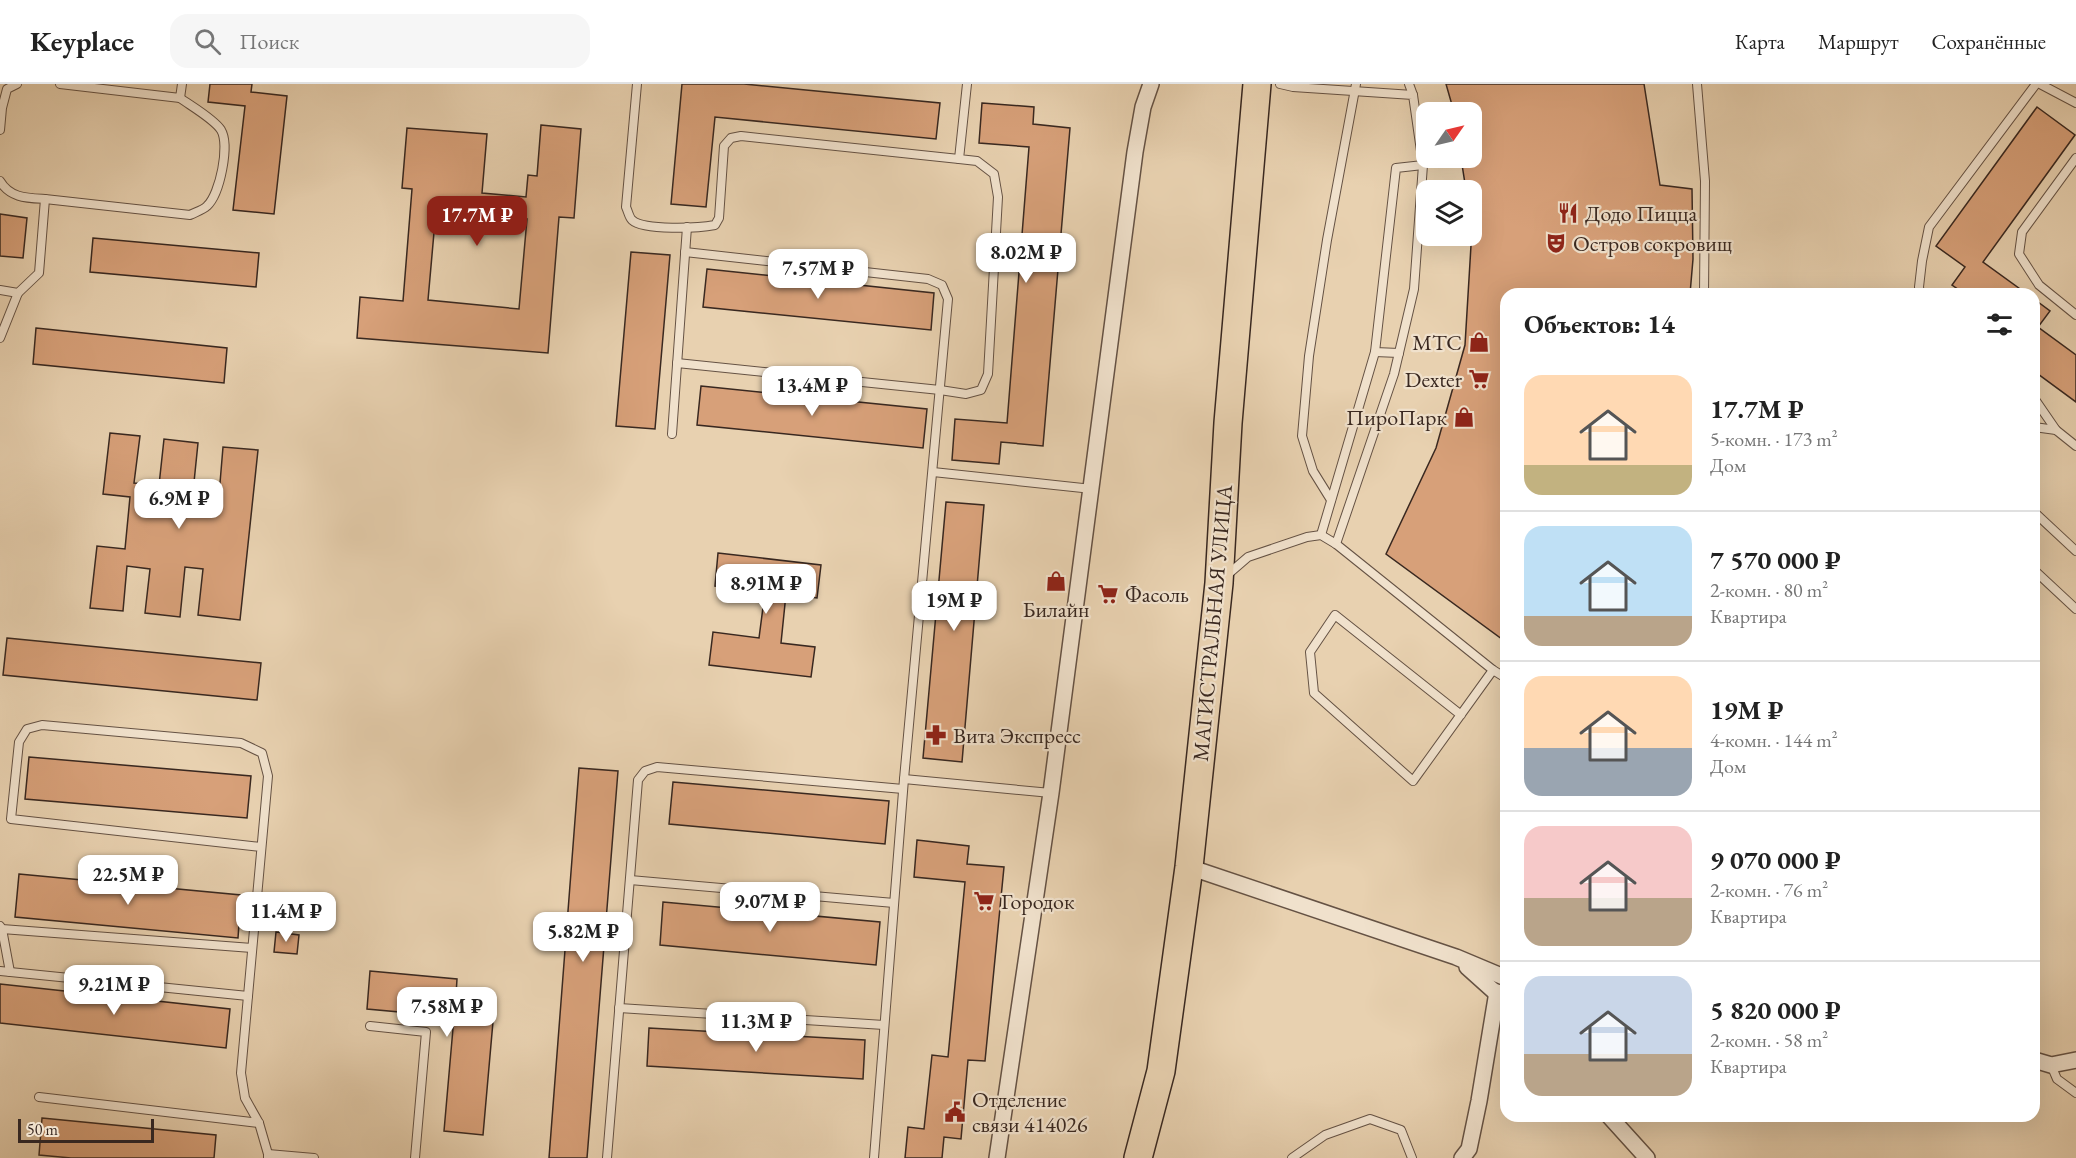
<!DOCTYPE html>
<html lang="ru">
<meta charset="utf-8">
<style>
body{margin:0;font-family:"EB Garamond",serif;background:#f6f6f6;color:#222;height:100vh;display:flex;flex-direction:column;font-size:22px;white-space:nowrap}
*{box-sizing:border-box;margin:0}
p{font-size:20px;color:#767676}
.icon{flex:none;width:33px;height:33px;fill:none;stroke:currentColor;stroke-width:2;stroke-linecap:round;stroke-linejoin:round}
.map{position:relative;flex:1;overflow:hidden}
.side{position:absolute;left:1500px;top:204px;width:540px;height:834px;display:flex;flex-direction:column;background:#fff;border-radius:18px;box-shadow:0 6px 24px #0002}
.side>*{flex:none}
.needle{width:39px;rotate:56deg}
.buttons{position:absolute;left:1416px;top:18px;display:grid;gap:12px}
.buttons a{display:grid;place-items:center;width:66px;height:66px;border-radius:12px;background:#fff;box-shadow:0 6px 24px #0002;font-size:30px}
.scale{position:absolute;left:18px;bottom:15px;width:136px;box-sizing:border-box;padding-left:6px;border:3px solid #392820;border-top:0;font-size:16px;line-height:21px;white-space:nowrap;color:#392820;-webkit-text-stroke:4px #f0e1cc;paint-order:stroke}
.price{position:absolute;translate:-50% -51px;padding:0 14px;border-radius:12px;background:#fff;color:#222;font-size:20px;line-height:39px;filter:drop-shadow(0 2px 3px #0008)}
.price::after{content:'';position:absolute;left:50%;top:36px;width:18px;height:14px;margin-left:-9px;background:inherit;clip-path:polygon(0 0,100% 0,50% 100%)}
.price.selected{background:#8f2418;color:#fff}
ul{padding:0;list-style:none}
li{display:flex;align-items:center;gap:18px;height:150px;padding:0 24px}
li+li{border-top:2px solid #e0e0e0}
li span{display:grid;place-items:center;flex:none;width:168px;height:120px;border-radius:18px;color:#555}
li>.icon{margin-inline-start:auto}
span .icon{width:72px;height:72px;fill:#fffc;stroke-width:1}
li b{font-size:26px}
h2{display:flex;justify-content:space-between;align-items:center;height:72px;padding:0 24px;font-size:26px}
header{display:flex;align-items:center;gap:36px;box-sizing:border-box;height:84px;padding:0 30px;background:#fff;border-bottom:2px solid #e0e0e0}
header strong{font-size:28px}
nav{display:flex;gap:33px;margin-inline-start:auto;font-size:21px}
.search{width:420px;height:54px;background:#f6f6f6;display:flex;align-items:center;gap:15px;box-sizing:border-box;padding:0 21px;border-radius:18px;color:#767676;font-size:22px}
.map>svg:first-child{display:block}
</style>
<header>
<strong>Keyplace</strong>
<div class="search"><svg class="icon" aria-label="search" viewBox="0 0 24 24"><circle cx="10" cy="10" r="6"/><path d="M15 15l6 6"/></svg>Поиск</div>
<nav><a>Карта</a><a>Маршрут</a><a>Сохранённые</a></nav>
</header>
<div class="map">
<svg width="2076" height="1074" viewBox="0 0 2076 1074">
<rect width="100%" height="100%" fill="#e8d1b0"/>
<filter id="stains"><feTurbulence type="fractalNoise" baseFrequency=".00333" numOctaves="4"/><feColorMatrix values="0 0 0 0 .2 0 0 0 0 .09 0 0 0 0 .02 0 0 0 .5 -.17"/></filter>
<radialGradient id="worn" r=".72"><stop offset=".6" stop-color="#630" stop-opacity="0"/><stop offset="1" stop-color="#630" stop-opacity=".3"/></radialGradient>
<g fill="#d7a079" stroke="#392820" stroke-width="1.5" fill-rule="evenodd">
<path d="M210 0H252L251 8 287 12 274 130 233 126 245 22 208 18Z"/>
<path d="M682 0H744L940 19 936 55 715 33 706 123 671 120Z"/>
<path d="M1446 0H1644L1660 101 1692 105 1693 175 1690 210H1506V558L1386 470 1436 364 1465 261 1472 145V106H1466L1461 74H1472V28H1454Z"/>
<path d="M982 19 1034 23 1033 40 1070 44 1043 362 1001 358 999 380 952 376 955 335 1007 339 1029 63 979 59Z"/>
<path d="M2037 23 2075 51 1983 178 2027 210H1965L1952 201 1965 183 1936 162Z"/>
<path d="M541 41 581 45 574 134 559 133 548 269 357 254 360 213 403 217 412 105 402 104 407 44 487 50 482 109 526 113 528 91 537 92ZM436 126 527 135 519 225 428 216Z"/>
<path d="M0 130 27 134 23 174 0 172Z"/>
<path d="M93 154 259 169 256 203 90 188Z"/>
<path d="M631 168 670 171 655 345 616 342Z"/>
<path d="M707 185 934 209 931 246 703 223Z"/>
<path d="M2034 215 2050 227 2038 243 2076 271V318L2034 287Z"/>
<path d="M36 244 227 264 224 299 33 280Z"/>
<path d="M701 302 927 325 923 364 697 341Z"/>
<path d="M110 349 140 352 134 399 159 401 164 355 198 359 193 408 219 411 223 363 258 366 240 536 198 531 203 485 185 483 180 533 145 529 150 485 127 482 123 527 90 524 97 462 125 465 130 413 103 410Z"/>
<path d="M946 418 984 421 962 678 923 674Z"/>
<path d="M718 469 821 481 817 514 786 510 781 559 815 563 811 593 709 581 713 548 759 554 765 508 715 502Z"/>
<path d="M7 554 261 579 257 616 3 591Z"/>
<path d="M29 673 251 692 247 734 25 715Z"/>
<path d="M579 684 618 687 587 1074H549Z"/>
<path d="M673 698 889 717 885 760 669 740Z"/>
<path d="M917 756 969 762 967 780 1004 783 985 977 968 976 961 1055 944 1053 942 1074H905L908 1043 924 1045 932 971 948 973 965 798 914 793Z"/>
<path d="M19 790 241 811 238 854 15 833Z"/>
<path d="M663 818 880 838 876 881 660 861Z"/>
<path d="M276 848 299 851 297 870 274 868Z"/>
<path d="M370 887 457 895 456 911 495 915 483 1051 444 1047 454 933 367 925Z"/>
<path d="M0 900 230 925 226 964 0 939Z"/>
<path d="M649 944 865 956 863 995 647 982Z"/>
<path d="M42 1034 216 1051 214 1074H71L39 1071Z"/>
</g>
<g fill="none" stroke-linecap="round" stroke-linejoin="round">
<g stroke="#655244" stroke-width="10">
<g id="lane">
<path d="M60 0 180 14 182 0"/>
<path d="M637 0 626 123C628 127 629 133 632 136 644 147 699 144 715 141L719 134 724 62 731 54 741 52 959 75"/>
<path d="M1280 0 1293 3 1413 11 1423 81 1414 205 1394 290 1336 460"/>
<path d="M1409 0 1413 11"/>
<path d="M1697 0 1705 97 1704 210"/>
<path d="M2040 0 2076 19"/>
<path d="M0 46 2 24 7 5 17 0"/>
<path d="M2076 74 2022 148 2019 170 2039 201 2076 231"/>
<path d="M0 97C10 114 27 114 45 115L39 189 18 209 0 206"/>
<path d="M45 115 190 131C196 128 203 126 207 122 220 110 230 61 221 46 214 35 191 22 180 14"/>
<path d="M685 168 928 195 942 201 948 215 904 695 874 1074"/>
<path d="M1920 210 1919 203 1922 177 1929 143 2036 0"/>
<path d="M0 254 18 209"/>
<path d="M1399 269 1375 268 1396 84 1423 81"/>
<path d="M677 279 940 306 966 310 981 306 988 290 998 113 994 90 977 77 959 75 967 0"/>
<path d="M2034 314 2056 346"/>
<path d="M2034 343 2056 346 2076 362"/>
<path d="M672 350 687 143"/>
<path d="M933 388 1092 405"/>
<path d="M1331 416 1313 387 1302 352 1309 272 1327 156 1356 0"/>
<path d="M2034 428 2076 467"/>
<path d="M1321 451 1375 268"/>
<path d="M2034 486 2076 525"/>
<path d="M1226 492 1248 473 1307 453 1321 451 1336 460 1493 586 1506 594"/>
<path d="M1461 631 1335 531 1310 568 1314 609 1413 697 1493 586"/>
<path d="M904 695 1051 709"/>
<path d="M261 763 11 735 19 658 27 645 42 641 241 659 262 669 268 692 241 989 245 1014 259 1039 268 1070V1074"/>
<path d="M630 796 894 819"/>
<path d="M0 842 2 845 252 864"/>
<path d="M2 845 10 888"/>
<path d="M0 887 248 912"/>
<path d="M619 924 884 941"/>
<path d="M370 942 426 948 415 1074"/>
<path d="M2051 981 2057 995 2076 1009"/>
<path d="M39 1013 259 1039"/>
<path d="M268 1070 314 1074"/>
<path d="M607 1074 638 696 645 687 657 683 903 705"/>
<path d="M1292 1074 1325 1051 1370 1035 1401 1046 1412 1074"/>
</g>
</g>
<g stroke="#655244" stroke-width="18">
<g id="street">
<path d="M1189 783 1456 873 1506 894"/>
<path d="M1467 883 1506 918"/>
<path d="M2034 976 2051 981 2076 976"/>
<path d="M1609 1032 1647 1074"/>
<path d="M997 1074 1051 709 1135 68 1143 23 1151 0"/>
<path d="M1462 1074 1469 1065 1479 1017 1497 908"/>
</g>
</g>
<g stroke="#392820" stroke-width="30">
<path id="highway" d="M1138 1074 1161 987 1189 783 1219 499 1228 339 1257 0"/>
</g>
<use href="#lane" stroke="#f0e1cc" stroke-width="8"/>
<use href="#street" stroke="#f0e1cc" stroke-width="15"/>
<use href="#highway" stroke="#e8d1b0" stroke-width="27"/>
</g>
<defs>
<g id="restaurant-bare" transform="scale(1.62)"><path d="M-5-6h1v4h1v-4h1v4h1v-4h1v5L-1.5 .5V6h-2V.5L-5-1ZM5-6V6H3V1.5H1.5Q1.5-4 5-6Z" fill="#8f2418" stroke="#f0e1cc" stroke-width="2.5" paint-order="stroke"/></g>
<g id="theatre-bare" transform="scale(1.62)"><path d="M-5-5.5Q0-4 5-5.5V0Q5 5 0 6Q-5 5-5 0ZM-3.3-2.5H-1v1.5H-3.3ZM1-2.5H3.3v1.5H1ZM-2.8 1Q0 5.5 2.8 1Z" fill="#8f2418" stroke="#f0e1cc" stroke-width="2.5" paint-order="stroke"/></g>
<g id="shop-bare" transform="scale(1.62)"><path d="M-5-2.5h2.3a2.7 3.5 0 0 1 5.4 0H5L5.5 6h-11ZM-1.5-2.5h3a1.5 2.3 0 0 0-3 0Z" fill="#8f2418" stroke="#f0e1cc" stroke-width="2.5" paint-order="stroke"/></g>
<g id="supermarket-bare" transform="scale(1.62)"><path d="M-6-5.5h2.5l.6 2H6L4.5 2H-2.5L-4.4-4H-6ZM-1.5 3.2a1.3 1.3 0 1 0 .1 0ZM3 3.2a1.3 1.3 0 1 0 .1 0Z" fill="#8f2418" stroke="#f0e1cc" stroke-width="2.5" paint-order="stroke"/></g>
<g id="pharmacy-bare" transform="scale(1.62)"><path d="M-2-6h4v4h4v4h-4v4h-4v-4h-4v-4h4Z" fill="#8f2418" stroke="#f0e1cc" stroke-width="2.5" paint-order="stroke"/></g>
<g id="civic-bare" transform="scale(1.62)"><path d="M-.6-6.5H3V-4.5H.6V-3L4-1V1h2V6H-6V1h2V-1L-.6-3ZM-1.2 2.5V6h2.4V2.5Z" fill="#8f2418" stroke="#f0e1cc" stroke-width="2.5" paint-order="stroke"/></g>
</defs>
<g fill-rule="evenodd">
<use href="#restaurant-bare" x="1568" y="129"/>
<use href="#theatre-bare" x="1556" y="159"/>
<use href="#shop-bare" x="1479" y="258"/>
<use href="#supermarket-bare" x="1479" y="295"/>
<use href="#shop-bare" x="1464" y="333"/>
<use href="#shop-bare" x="1056" y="497"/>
<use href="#supermarket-bare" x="1108" y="510"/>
<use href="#pharmacy-bare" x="936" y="651"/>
<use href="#supermarket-bare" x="984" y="817"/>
<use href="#civic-bare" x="955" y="1028"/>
</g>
<g text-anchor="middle" stroke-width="4.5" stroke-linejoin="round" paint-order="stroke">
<g font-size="22" fill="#392820" stroke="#f0e1cc" text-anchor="start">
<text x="1585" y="137">Додо Пицца</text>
<text x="1573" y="167">Остров сокровищ</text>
<text x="1462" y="266" text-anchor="end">МТС</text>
<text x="1462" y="303" text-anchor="end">Dexter</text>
<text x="1447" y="341" text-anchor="end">ПироПарк</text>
<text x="1125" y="518">Фасоль</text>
<text x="1056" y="533" text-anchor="middle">Билайн</text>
<text x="953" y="659">Вита Экспресс</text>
<text x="1001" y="825">Городок</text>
<text x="972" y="1023">Отделение<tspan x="972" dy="25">связи 414026</tspan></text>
</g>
<g font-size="22" fill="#392820" stroke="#f0e1cc">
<text transform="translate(1212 539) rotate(-85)" y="8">МАГИСТРАЛЬНАЯ УЛИЦА</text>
</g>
</g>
<rect width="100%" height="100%" filter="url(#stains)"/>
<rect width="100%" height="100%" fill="url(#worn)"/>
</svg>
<div class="buttons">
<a><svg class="needle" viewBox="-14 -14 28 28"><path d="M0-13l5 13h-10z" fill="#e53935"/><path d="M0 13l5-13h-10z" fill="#767676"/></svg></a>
<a><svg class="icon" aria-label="layers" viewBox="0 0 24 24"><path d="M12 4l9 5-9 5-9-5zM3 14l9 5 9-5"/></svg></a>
</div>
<div class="scale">50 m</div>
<b class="price selected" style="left:477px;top:163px">17.7M ₽</b>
<b class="price" style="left:1026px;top:200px">8.02M ₽</b>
<b class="price" style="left:818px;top:216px">7.57M ₽</b>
<b class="price" style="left:812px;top:333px">13.4M ₽</b>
<b class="price" style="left:179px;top:446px">6.9M ₽</b>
<b class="price" style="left:766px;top:531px">8.91M ₽</b>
<b class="price" style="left:954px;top:548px">19M ₽</b>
<b class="price" style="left:128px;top:822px">22.5M ₽</b>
<b class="price" style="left:770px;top:849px">9.07M ₽</b>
<b class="price" style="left:286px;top:859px">11.4M ₽</b>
<b class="price" style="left:583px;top:879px">5.82M ₽</b>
<b class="price" style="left:114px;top:932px">9.21M ₽</b>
<b class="price" style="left:447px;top:954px">7.58M ₽</b>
<b class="price" style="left:756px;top:969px">11.3M ₽</b>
<section class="side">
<h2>Объектов: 14<svg class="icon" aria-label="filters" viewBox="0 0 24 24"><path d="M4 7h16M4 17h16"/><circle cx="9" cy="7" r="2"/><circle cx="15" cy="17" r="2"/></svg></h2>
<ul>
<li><span style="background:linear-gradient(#ffd9b3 75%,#c2b280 0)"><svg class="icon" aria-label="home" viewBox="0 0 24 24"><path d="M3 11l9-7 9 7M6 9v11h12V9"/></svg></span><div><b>17.7M ₽</b><p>5-комн. · 173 m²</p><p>Дом</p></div></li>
<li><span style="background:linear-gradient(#bfe0f5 75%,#b9a48a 0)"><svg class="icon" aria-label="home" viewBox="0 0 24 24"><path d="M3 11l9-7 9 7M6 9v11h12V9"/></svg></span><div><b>7 570 000 ₽</b><p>2-комн. · 80 m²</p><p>Квартира</p></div></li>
<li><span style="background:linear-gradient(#ffd9b3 60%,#9aa5b1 0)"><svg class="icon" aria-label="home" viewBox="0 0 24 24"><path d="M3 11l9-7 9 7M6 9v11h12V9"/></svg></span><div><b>19M ₽</b><p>4-комн. · 144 m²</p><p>Дом</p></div></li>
<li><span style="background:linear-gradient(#f6c9c9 60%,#b9a48a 0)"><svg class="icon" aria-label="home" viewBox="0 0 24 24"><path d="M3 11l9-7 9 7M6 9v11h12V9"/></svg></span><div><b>9 070 000 ₽</b><p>2-комн. · 76 m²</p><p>Квартира</p></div></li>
<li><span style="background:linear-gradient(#c9d6e8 65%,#b9a48a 0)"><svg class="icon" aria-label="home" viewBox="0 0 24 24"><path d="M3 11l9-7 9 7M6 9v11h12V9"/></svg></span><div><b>5 820 000 ₽</b><p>2-комн. · 58 m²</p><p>Квартира</p></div></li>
</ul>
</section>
</div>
